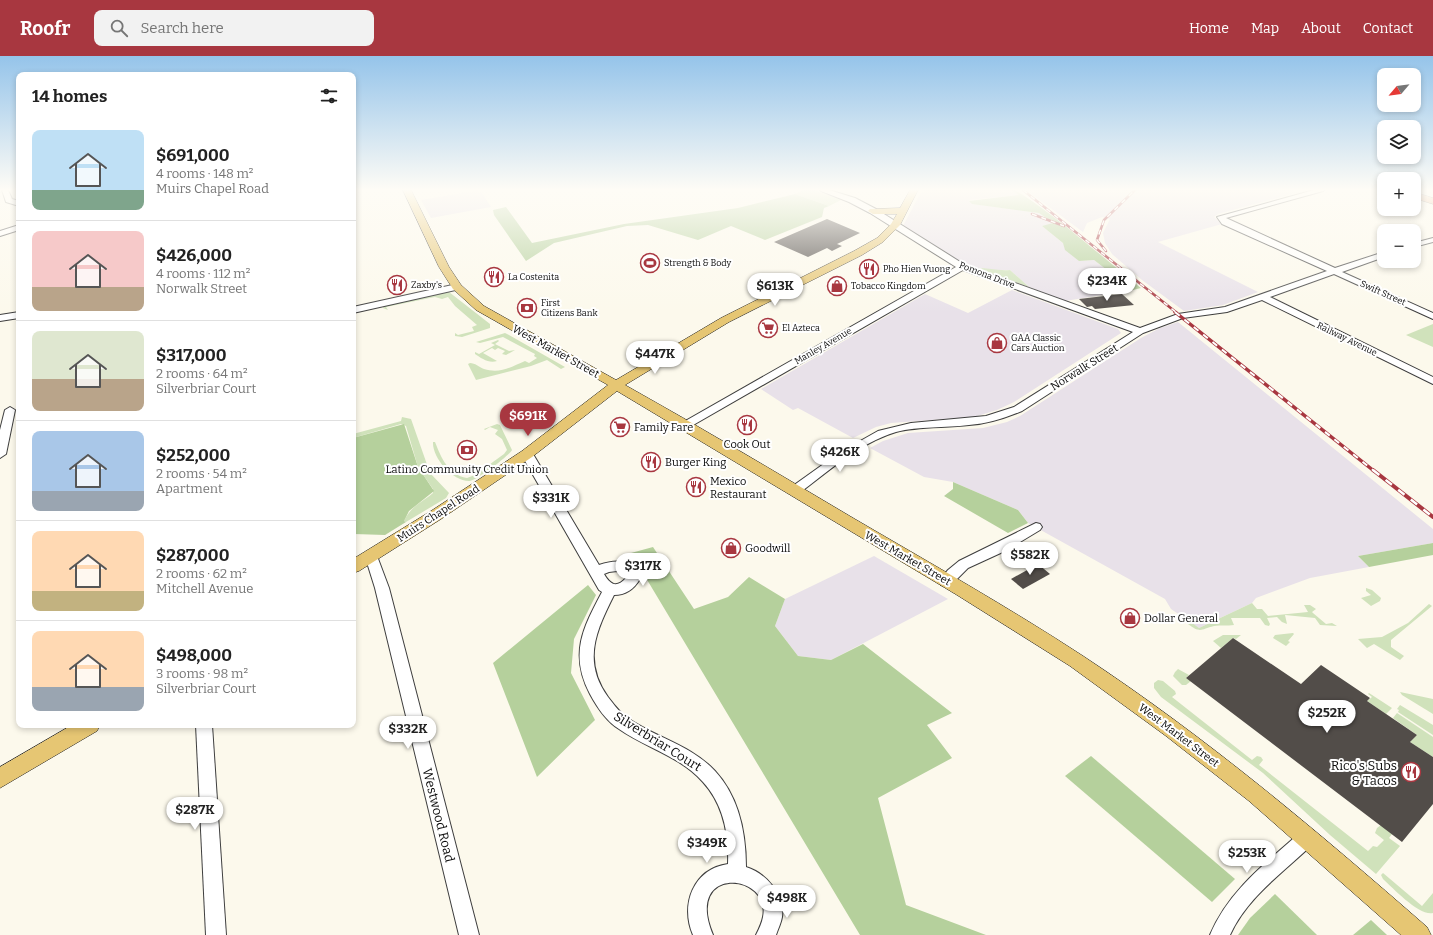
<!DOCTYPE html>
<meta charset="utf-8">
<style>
body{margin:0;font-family:Bitter,serif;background:#f2f2f2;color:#222;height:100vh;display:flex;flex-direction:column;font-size:15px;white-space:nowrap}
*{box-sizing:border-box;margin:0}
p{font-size:13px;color:#767676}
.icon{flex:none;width:22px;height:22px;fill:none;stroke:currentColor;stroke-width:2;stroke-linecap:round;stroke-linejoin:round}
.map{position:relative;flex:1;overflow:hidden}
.sheet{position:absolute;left:16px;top:16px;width:340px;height:656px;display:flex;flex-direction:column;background:#fff;border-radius:8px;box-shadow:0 2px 6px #0003}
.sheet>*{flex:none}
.needle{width:26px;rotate:241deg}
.tools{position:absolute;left:1377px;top:12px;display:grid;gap:8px}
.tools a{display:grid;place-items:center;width:44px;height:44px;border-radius:8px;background:#fff;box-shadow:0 2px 6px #0003;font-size:20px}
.price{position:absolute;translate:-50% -34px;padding:0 9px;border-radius:14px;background:#fff;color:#222;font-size:13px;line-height:26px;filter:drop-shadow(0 1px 2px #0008)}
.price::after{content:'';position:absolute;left:50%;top:24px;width:12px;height:9px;margin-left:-6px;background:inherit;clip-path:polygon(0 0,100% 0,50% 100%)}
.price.current{background:#a83740;color:#fff}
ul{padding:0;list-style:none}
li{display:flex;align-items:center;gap:12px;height:100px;padding:0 16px}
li+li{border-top:1px solid #e0e0e0}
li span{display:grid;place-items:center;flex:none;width:112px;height:80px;border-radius:8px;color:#555}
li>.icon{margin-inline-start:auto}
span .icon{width:48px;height:48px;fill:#fffc;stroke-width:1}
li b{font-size:17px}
h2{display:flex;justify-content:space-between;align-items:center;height:48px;padding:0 16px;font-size:17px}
header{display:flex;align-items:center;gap:24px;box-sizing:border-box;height:56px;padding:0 20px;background:#a83740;color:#fff}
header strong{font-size:19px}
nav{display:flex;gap:22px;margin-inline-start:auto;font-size:14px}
.search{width:280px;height:36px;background:#f2f2f2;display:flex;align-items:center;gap:10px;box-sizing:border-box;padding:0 14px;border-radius:8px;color:#767676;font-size:15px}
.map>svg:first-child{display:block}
</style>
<header>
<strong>Roofr</strong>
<div class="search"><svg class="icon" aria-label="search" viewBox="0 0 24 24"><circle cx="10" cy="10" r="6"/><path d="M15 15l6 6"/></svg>Search here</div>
<nav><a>Home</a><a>Map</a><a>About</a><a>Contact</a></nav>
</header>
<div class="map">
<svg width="1433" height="879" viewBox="0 0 1433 879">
<rect width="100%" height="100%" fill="#fcf9ec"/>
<g fill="#e8e1e9">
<path d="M480 134 491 151 431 162 421 144Z"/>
<path d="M922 134H1012L1019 139 969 144 973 148 1039 157 1053 168 1042 170 1063 187 1079 205 1094 204 1133 234 1065 245 1029 231 1010 214H977L964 209 903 170Z"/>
<path d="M1026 134H1292L1299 136 1218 158 1214 161 1222 168 1158 186 1258 236 1223 249 1184 255 1142 224 1112 198 1105 187 1103 177 1110 163 1102 161 1087 167 1083 176Z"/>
<path d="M1012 234 1118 273 1121 277 1014 346 997 354 974 361 891 367 876 371 853 382 798 352 793 354 761 333 925 238 968 257Z"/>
<path d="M1178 266 1433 473V487L1358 500 1369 511 1310 522 1256 542 1252 547 1199 572 1171 553 1165 543 1028 467 1018 454 953 426 924 421 870 392 883 385 908 377 983 372 1007 366 1020 360 1141 282 1160 272Z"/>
<path d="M874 500 948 543 831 604 798 600 775 570 785 543Z"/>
</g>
<g fill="#d0e2bb">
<path d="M803 134H814L841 144 829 150 795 138Z"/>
<path d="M977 212C989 212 998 215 1010 214L1029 231Z"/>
<path d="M449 236 490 268V272L462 281 455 280V277L458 279 474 275 472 271 477 269 455 250 448 241 442 243 435 241 386 251 388 254 383 252 384 250Z"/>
<path d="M1433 268V291L1406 279Z"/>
<path d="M505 277 509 279 565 311 561 313 547 304 531 310 476 324 468 308 470 307C475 307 479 311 484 313 500 318 511 311 525 305L529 307 537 302 534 300 535 298 503 281 480 287 476 286Z"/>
<path d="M498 284 499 285 495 288 509 295 515 294 506 299 502 298 505 295 498 292 495 294 492 292 483 297 497 305C489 308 481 302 475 298V296L479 298 495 289 491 287Z"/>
<path d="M402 361 411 363 430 417 449 437 446 442 406 466 404 465C412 449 420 448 433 437V433L418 411 406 370 401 368 353 382V378L401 365Z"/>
<path d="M497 368 500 369 512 394C509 400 477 424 470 425 453 426 432 402 433 386H435C441 401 448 419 467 422L475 419 504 398 507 394 502 383 495 378 498 374 490 371 485 374 484 373Z"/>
<path d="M1366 532 1372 534 1381 542 1380 545 1371 550 1361 542 1371 539 1366 535Z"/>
<path d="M1252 547 1257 553H1262L1268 560 1308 556 1304 549H1310L1316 553 1312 556 1313 557 1326 568 1332 567 1337 570 1320 569 1315 562 1285 559 1287 568 1282 566 1277 561 1267 562 1270 568 1269 570 1265 569 1260 562H1231L1234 569C1227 570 1221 569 1214 570 1201 573 1201 578 1188 568L1191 566 1199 572Z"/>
<path d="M1429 548 1432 550 1391 584V591L1404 600 1400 604 1374 588 1367 592 1358 583 1382 581 1408 567Z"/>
<path d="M1293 577 1294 578 1288 585 1290 586 1286 590 1273 582 1275 579Z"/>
<path d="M1223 579H1241L1236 583 1233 582 1221 592 1213 585Z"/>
<path d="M1178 613 1189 619 1186 622 1191 625 1186 629H1182L1173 620 1175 616Z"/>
<path d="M1158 624 1163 625 1175 635 1176 638 1172 641 1252 704 1257 700 1261 701 1263 704 1259 709 1368 795 1373 790 1377 791 1384 784 1375 777 1377 772 1381 769 1392 778 1389 782 1400 790 1376 818 1330 779 1263 717 1161 641 1154 632V627Z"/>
<path d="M1400 636 1433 643V658L1402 639Z"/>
<path d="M1369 637 1392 652 1386 658 1367 645 1372 641 1368 638Z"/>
<path d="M1400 649 1433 669V679L1398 656 1399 654 1397 653Z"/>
<path d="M1397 657 1433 681V701L1410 686 1417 679 1393 662Z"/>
<path d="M1383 817 1422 850 1433 837V857C1419 860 1394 833 1383 823L1381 819Z"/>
</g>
<g fill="#b5d09c">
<path d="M1012 134C1026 134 1123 218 1141 232L1133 234 1094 204 1079 205 1065 194 1063 187 1042 170 1053 167 1039 157 972 148 969 145 1019 139Z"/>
<path d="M795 138 829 150 824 152 822 161 765 184 731 170 698 184 648 169 627 170 554 187 526 205 494 159 493 154 506 151 532 187 624 168 738 152Z"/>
<path d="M404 368 418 411 434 435 409 455 404 465 406 466 385 479 354 478 355 472 353 470V382Z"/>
<path d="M953 426 1018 454 1028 467 1008 477 944 440 953 433Z"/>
<path d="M1433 487V499L1369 511 1358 500Z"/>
<path d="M653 491 694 553 728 541 749 521 785 543 775 570 798 600 831 604 863 588 952 657 927 669 952 702 878 742 906 849 986 879H860L631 497Z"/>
<path d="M588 529 596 539 574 583 571 617 595 664 537 721 493 607Z"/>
<path d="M1091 700 1235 823 1212 846 1065 720Z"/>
<path d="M1275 838 1317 879H1238L1250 862Z"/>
<path d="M1371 864 1387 879H1353Z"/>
</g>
<g fill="#524d49">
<path d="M827 163 860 177 837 188 842 190 832 195 827 192 808 201 774 186Z"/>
<path d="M1122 238 1134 249 1095 253 1092 250 1087 251 1079 243Z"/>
<path d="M1038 508 1050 518 1023 533 1011 523Z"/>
<path d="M1233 582 1301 628 1321 609 1370 642 1367 645 1417 679 1410 686 1433 701V748L1402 786 1186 622Z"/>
</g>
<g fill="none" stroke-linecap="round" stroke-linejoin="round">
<g stroke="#3e3e3e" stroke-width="2">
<g id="minor">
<path d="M2 134H8L12 143 19 145V150L6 146Z"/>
<path d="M820 134H829L855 142 876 153 965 209 1140 272 1178 258 1225 251 1327 215 1222 168 1217 161 1314 134H1324L1323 135 1226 162 1335 212 1384 196V201L1342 216 1433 257V263L1334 218 1270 241 1433 321V328L1262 244 1227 256 1183 262 1143 277 1022 355C1005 362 987 368 969 369 945 372 919 370 896 376 859 387 828 416 798 438H790L788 435 790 432 839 397 878 375 911 367 986 360 1014 351 1133 276 963 214 688 372H680L679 370 680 368 956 211 870 157 849 146 821 135Z"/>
<path d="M19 169V174L0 180V175Z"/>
<path d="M1433 182V186L1414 191V187Z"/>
<path d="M457 228 461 231 460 233 353 257V251Z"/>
<path d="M19 256V262L0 265V259Z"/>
<path d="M10 351 15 354 6 398 0 402V374L5 354Z"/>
<path d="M527 394 533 398 599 509C617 503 632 503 640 523 634 533 626 539 614 539 596 575 582 605 608 641 614 649 621 658 629 663 657 682 691 689 715 715 739 741 746 777 746 811 766 817 785 839 782 861 781 867 778 873 776 879H756C759 873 762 867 763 861 772 817 683 808 713 879H693C680 849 693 813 728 808 729 779 724 749 703 726 680 700 646 692 619 673 606 665 597 651 590 638 569 598 583 572 602 536L599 534 521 398ZM609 516 617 515 625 518 626 522C616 533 610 528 604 518Z"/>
<path d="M1036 467 1040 468 1042 471 1040 474 1005 495 968 512 951 529 946 530 941 529 939 525 948 514 959 505Z"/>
<path d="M371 495 376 497 377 500 389 532 479 879H459L375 532 365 500 366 497Z"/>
<path d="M196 669H212L226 879H206Z"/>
<path d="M1308 772 1314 775 1317 781 1314 787C1285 815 1247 841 1230 879H1210C1229 834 1267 806 1302 775Z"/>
</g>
</g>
<g stroke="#1c1c1c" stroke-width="1">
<g id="major">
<path d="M403 134H411L449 211 461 229 484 250 616 324 721 262 854 195 877 182 891 168 897 158H873L868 155 870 153 900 152 910 134H918L900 169 883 186 862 199 729 266 625 329C702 372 777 417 853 462 930 507 1008 551 1083 600 1206 681 1316 774 1427 871L1431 879H1401L1249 745 1166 680 1070 610 957 539 617 335 532 401 441 463 359 515 353 517V503L431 455 522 395 608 329 476 254 453 233 439 211Z"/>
<path d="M72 669H100L97 675 0 732V711Z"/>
</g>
</g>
<g stroke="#1c1c1c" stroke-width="1">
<path id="highway" d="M1414 136 1433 142V148L1414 142Z"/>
</g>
<use href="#minor" fill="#fff" fill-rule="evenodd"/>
<use href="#major" fill="#e6c673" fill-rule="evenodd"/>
<use href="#highway" fill="#e09a66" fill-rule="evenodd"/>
<g stroke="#a83740" stroke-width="2.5">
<g id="rail-far2">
<path d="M1023 134 1177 257"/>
<path d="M1032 158 1064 170"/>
<path d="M1106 195 1097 184 1104 164 1135 134"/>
</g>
</g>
<g stroke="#a83740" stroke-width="3.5">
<path id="rail-far1" d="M1175 256 1374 415"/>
</g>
<g stroke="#a83740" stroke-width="4">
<path id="rail" d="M1373 414 1433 461"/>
</g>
<use href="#rail-far2" stroke="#fff" stroke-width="1.5" stroke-dasharray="5" stroke-linecap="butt"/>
<use href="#rail-far1" stroke="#fff" stroke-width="2" stroke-dasharray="6" stroke-linecap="butt"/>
<use href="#rail" stroke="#fff" stroke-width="2.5" stroke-dasharray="8" stroke-linecap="butt"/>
</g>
<linearGradient id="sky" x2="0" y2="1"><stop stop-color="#95c4ea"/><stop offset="0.52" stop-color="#fefcf6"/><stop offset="1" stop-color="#fefcf6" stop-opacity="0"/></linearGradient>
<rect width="1433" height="257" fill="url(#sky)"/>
<defs>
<g id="stadium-ring" transform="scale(1)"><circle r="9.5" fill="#fff" stroke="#a83740" stroke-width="1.5"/><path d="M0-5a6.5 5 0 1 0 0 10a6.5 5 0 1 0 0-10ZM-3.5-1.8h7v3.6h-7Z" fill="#a83740"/></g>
<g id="restaurant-ring" transform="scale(1)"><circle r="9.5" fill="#fff" stroke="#a83740" stroke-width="1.5"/><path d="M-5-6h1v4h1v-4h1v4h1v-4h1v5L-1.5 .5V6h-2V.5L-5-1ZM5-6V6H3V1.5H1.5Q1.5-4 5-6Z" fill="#a83740"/></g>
<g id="shop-ring" transform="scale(1)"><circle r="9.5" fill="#fff" stroke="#a83740" stroke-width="1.5"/><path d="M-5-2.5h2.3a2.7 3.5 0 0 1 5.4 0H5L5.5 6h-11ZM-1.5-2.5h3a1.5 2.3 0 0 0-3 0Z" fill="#a83740"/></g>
<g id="bank-ring" transform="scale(1)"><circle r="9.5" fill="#fff" stroke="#a83740" stroke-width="1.5"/><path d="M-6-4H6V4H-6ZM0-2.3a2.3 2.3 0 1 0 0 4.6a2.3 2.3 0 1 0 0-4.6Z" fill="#a83740"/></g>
<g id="supermarket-ring" transform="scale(1)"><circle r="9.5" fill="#fff" stroke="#a83740" stroke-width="1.5"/><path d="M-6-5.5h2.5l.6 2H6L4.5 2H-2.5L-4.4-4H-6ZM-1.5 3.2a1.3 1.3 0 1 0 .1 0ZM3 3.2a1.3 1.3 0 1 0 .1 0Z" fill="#a83740"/></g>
</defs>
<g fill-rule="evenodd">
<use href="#stadium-ring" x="650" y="207"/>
<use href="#restaurant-ring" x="869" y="213"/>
<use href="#restaurant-ring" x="494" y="221"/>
<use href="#restaurant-ring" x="397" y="229"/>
<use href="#shop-ring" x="837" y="230"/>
<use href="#bank-ring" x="527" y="252"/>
<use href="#supermarket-ring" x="768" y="272"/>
<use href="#shop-ring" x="997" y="287"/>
<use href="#restaurant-ring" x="747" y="369"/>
<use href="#supermarket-ring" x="620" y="371"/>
<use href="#bank-ring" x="467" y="394"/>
<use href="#restaurant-ring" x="651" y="406"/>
<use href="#restaurant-ring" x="696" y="431"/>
<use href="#shop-ring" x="731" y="492"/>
<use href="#shop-ring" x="1130" y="562"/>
<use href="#restaurant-ring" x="1411" y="716"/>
</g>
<g text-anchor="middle" stroke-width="4" stroke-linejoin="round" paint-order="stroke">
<g font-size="9" fill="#0b0b0b" stroke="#fff" text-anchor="start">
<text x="664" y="210">Strength &amp; Body</text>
<text x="883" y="216">Pho Hien Vuong</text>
<text x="508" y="224">La Costenita</text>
<text x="411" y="232">Zaxby's</text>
<text x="851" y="233">Tobacco Kingdom</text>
<text x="541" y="250">First<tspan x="541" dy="10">Citizens Bank</tspan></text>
<text x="782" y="275">El Azteca</text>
<text x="1011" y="285">GAA Classic<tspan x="1011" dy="10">Cars Auction</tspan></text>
</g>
<g font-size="9" fill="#0b0b0b" stroke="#fff">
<text transform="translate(987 219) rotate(21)" y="3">Pomona Drive</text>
<text transform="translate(1383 237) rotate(24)" y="3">Swift Street</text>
<text transform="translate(1347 283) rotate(26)" y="3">Railway Avenue</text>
<text transform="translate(823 290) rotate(-30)" y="3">Manley Avenue</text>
</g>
<g font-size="11" fill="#0b0b0b" stroke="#fff">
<text transform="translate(556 295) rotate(29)" y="4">West Market Street</text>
<text transform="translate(1084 311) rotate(-32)" y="4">Norwalk Street</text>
<text transform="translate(438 457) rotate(-33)" y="4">Muirs Chapel Road</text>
<text transform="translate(908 502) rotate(30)" y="4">West Market Street</text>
<text transform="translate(1179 679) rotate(37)" y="4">West Market Street</text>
</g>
<g font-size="11" fill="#0b0b0b" stroke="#fff" text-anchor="start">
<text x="634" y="375">Family Fare</text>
<text x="747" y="392" text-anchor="middle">Cook Out</text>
<text x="665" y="410">Burger King</text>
<text x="467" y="417" text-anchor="middle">Latino Community Credit Union</text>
<text x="710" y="429">Mexico<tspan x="710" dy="13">Restaurant</tspan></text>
<text x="745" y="496">Goodwill</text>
<text x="1144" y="566">Dollar General</text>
</g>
<g font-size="13" fill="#0b0b0b" stroke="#fff">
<text transform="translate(658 685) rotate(32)" y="5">Silverbriar Court</text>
<text transform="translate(439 759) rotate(76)" y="5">Westwood Road</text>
</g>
<g font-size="13" fill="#0b0b0b" stroke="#fff" text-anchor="end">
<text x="1397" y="714">Rico's Subs<tspan x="1397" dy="15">&amp; Tacos</tspan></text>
</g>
</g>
</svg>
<div class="tools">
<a><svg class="needle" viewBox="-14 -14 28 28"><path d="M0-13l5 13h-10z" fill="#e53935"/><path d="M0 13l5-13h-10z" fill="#767676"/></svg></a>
<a><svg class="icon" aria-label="layers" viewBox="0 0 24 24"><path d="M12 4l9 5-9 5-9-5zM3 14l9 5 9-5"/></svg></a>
<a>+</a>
<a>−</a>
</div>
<b class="price" style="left:1107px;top:246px">$234K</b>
<b class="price" style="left:775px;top:251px">$613K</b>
<b class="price" style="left:655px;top:319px">$447K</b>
<b class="price current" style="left:528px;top:381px">$691K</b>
<b class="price" style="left:840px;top:417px">$426K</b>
<b class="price" style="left:551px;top:463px">$331K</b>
<b class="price" style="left:1030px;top:520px">$582K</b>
<b class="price" style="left:643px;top:531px">$317K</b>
<b class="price" style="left:1327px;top:678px">$252K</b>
<b class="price" style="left:408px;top:694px">$332K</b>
<b class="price" style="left:195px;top:775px">$287K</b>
<b class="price" style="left:707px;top:808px">$349K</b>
<b class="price" style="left:1247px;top:818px">$253K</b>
<b class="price" style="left:787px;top:863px">$498K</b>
<section class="sheet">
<h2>14 homes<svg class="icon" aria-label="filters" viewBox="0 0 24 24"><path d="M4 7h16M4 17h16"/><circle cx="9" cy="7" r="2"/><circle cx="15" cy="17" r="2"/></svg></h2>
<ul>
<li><span style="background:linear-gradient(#bfe0f5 75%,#7fa58c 0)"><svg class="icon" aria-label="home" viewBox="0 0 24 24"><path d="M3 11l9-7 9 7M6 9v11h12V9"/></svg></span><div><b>$691,000</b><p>4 rooms · 148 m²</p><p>Muirs Chapel Road</p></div></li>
<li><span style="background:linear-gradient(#f6c9c9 70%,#b9a48a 0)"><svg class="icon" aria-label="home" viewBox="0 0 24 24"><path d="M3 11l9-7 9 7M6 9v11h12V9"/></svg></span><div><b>$426,000</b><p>4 rooms · 112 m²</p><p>Norwalk Street</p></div></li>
<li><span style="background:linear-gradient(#dfe7d0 60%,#b9a48a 0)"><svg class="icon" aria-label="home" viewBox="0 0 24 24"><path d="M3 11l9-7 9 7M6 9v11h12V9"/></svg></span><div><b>$317,000</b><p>2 rooms · 64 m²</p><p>Silverbriar Court</p></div></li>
<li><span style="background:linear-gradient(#a9c7e8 75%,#9aa5b1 0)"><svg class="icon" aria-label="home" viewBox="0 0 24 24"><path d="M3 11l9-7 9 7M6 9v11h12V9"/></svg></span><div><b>$252,000</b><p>2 rooms · 54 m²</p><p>Apartment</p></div></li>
<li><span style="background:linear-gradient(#ffd9b3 75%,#c2b280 0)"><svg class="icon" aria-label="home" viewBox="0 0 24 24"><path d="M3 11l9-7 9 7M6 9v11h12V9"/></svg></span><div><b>$287,000</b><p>2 rooms · 62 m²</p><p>Mitchell Avenue</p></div></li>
<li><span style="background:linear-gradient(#ffd9b3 70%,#9aa5b1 0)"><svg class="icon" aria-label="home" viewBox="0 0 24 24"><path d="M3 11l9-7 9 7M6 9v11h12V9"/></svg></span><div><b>$498,000</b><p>3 rooms · 98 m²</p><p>Silverbriar Court</p></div></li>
</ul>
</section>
</div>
